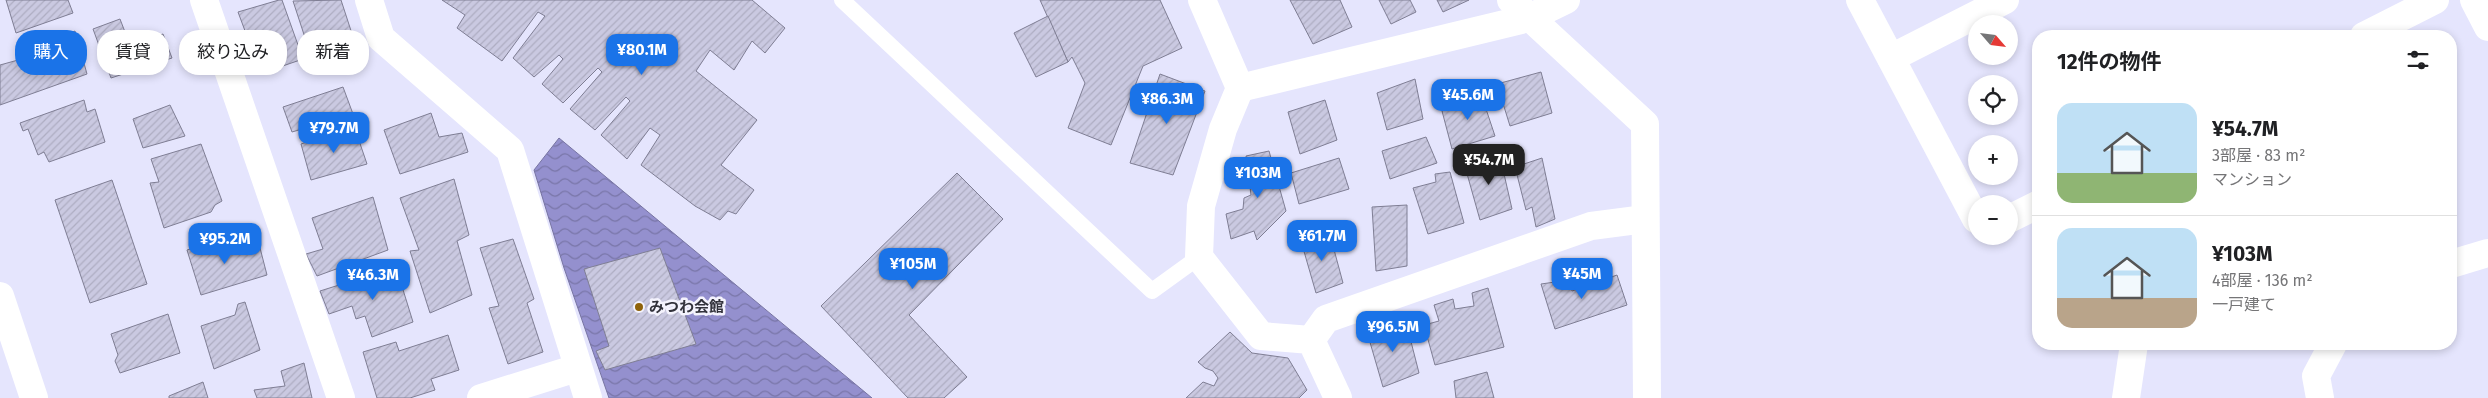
<!DOCTYPE html>
<html lang="ja">
<meta charset="utf-8">
<style>
body{margin:0;font-family:"Fira Sans","Noto Sans JP",sans-serif;background:#f6f6f6;color:#202124;height:100vh;display:flex;flex-direction:column;font-size:19px;white-space:nowrap}
*{box-sizing:border-box;margin:0}
p{font-size:16px;color:#757577}
.icon{flex:none;width:28px;height:28px;fill:none;stroke:currentColor;stroke-width:2;stroke-linecap:round;stroke-linejoin:round}
.map{position:relative;flex:1;overflow:hidden}
.sheet{position:absolute;left:2032px;top:30px;width:425px;height:320px;display:flex;flex-direction:column;background:#fff;border-radius:20px;box-shadow:0 2px 8px #0003}
.sheet>*{flex:none}
.guide{position:absolute;left:15px;top:30px;width:475px;height:45px;display:flex;gap:10px}
.needle{width:32px;rotate:118deg}
.buttons{position:absolute;left:1968px;top:15px;display:grid;gap:10px}
.buttons a{display:grid;place-items:center;width:50px;height:50px;border-radius:50%;background:#fff;box-shadow:0 2px 8px #0003;font-size:25px}
.price{position:absolute;translate:-50% -42px;padding:0 11px;border-radius:10px;background:#1a73e8;color:#fff;font-size:16px;line-height:32px;filter:drop-shadow(0 1px 2px #0008)}
.price::after{content:'';position:absolute;left:50%;top:30px;width:15px;height:11px;margin-left:-8px;background:inherit;clip-path:polygon(0 0,100% 0,50% 100%)}
.price.current{background:#222;color:#fff}
ul{padding:0;list-style:none}
li{display:flex;align-items:center;gap:15px;height:125px;padding:0 25px}
li+li{border-top:1px solid #e0e0e0}
li span{display:grid;place-items:center;flex:none;width:140px;height:100px;border-radius:15px;color:#555}
li>.icon{margin-inline-start:auto}
span .icon{width:60px;height:60px;fill:#fffc;stroke-width:1}
li b{font-size:21px}
h2{display:flex;justify-content:space-between;align-items:center;height:60px;padding:0 25px;font-size:21px}
.tag{padding:0 18px;border-radius:20px;background:#fff;box-shadow:0 2px 8px #0003;font-size:18px;line-height:45px}
.tag.current{background:#1a73e8;color:#fff}
.map>svg:first-child{display:block}
</style>
<div class="map">
<svg width="2488" height="398" viewBox="0 0 2488 398">
<defs>
<pattern id="water-waves" width="16" height="10" patternUnits="userSpaceOnUse" patternTransform="scale(1.25)"><rect width="16" height="10" fill="#9490ce"/><path d="M0 5q4-4 8 0t8 0" fill="none" stroke="#7976a8"/></pattern>
<pattern id="building-hatch" width="6" height="6" patternUnits="userSpaceOnUse" patternTransform="scale(1.25)"><rect width="6" height="6" fill="#cac9e1"/><path d="M-1 1l2-2M0 6l6-6M5 7l2-2" fill="none" stroke="#aeadc2"/></pattern>
</defs>
<rect width="100%" height="100%" fill="#e5e5fd"/>
<path fill="url(#water-waves)" stroke="#7774a2" d="M559 138 872 398H609L564 268 534 170Z"/>
<g fill="url(#building-hatch)" stroke="#7f7e94">
<path d="M6 0H68L73 13 16 33Z"/>
<path d="M279 0H282L303 59 271 70 263 50 254 55 238 12Z"/>
<path d="M341 0 355 43 312 59 293 1Z"/>
<path d="M442 0H752L785 28 765 53 752 41 734 70 710 50 696 71 757 120 721 165 754 190 736 214 728 211 720 220 695 206 641 165 660 135 650 128 627 159 601 135 630 101 626 97 595 130 570 109 602 72 598 68 563 103 542 84 563 59 559 55 534 77 513 58 545 16 538 12 502 61 457 28 465 15Z"/>
<path d="M1040 0H1160L1182 48 1143 66 1111 145 1068 128 1085 83 1072 57 1068 62Z"/>
<path d="M1290 0H1340L1352 27 1313 44Z"/>
<path d="M1379 0H1410L1416 12 1391 24Z"/>
<path d="M1437 0H1469L1443 12Z"/>
<path d="M1048 16 1068 62 1036 77 1014 33Z"/>
<path d="M120 19 130 45 163 34 172 58 111 78 93 29Z"/>
<path d="M75 31 87 74 0 105V65L47 52 43 44Z"/>
<path d="M1541 72 1552 113 1510 126 1497 84Z"/>
<path d="M1160 74 1205 91 1173 175 1130 163Z"/>
<path d="M1415 79 1423 119 1387 130 1377 93Z"/>
<path d="M343 87 353 114 292 132 283 107Z"/>
<path d="M1473 92 1477 99 1482 97 1495 136 1452 149 1442 111 1456 106 1454 98Z"/>
<path d="M84 100 87 112 95 109 105 142 49 162 44 152 38 155 28 129 23 131 20 123Z"/>
<path d="M1325 100 1337 140 1300 154 1288 112Z"/>
<path d="M170 105 185 136 143 148 133 119Z"/>
<path d="M431 113 439 137 462 133 468 152 400 174 384 130Z"/>
<path d="M354 126 367 164 311 180 301 144Z"/>
<path d="M1426 137 1437 163 1390 179 1382 151Z"/>
<path d="M201 144 222 201 215 205 211 212 164 228 150 183 159 182 151 159Z"/>
<path d="M1269 151 1286 211 1257 240 1254 231 1231 239 1226 214 1243 209 1244 198 1251 195 1246 156Z"/>
<path d="M1499 152 1512 209 1480 220 1464 163Z"/>
<path d="M1339 158 1349 189 1299 204 1291 173Z"/>
<path d="M1542 158 1555 219 1536 227 1532 207 1526 210 1515 167Z"/>
<path d="M1450 172 1464 223 1428 234 1413 188 1436 182 1435 174Z"/>
<path d="M957 173 1003 219 909 315 967 377 944 398H908L821 306Z"/>
<path d="M454 179 469 235 457 241 472 295 430 313 410 251 419 250 400 198Z"/>
<path d="M112 180 147 284 90 303 55 200Z"/>
<path d="M373 197 388 250 317 276 306 254 323 249 312 218Z"/>
<path d="M1407 205V266L1376 271 1372 207Z"/>
<path d="M1329 231 1343 283 1316 293 1301 241Z"/>
<path d="M236 235 241 254 259 244 267 275 201 295 187 250Z"/>
<path d="M513 239 534 299 527 303 543 352 508 364 489 308 499 306 480 248Z"/>
<path d="M660 248 696 344 605 370 596 351 609 346 584 269Z"/>
<path d="M396 267 413 322 372 337 365 316 356 319 352 306 329 314 320 291Z"/>
<path d="M1617 275 1627 305 1555 329 1541 284 1569 280 1572 291Z"/>
<path d="M1488 288 1504 347 1435 365 1424 325 1439 321 1434 305 1453 299 1455 309 1474 306 1472 293Z"/>
<path d="M245 302 260 350 214 369 201 326 235 315 238 304Z"/>
<path d="M168 314 180 353 120 373 115 361 118 355 111 334Z"/>
<path d="M1406 322 1419 373 1383 387 1367 332Z"/>
<path d="M1230 332 1252 353 1288 358 1307 390 1299 398H1186L1203 382 1214 386 1218 378 1213 371 1205 368 1198 362Z"/>
<path d="M448 335 459 370 431 379 435 390 410 398H377L363 352 396 342 399 351Z"/>
<path d="M304 363 312 398H257L254 390 285 386 281 371Z"/>
<path d="M1487 372 1494 398H1456L1454 381Z"/>
<path d="M203 382 208 398H169V396Z"/>
</g>
<g fill="none" stroke-linecap="round" stroke-linejoin="round">
<path stroke="#fff" stroke-width="16" d="M842 0 1152 291 1199 257"/>
<g stroke="#fff" stroke-width="28">
<path d="M204 0 341 398"/>
<path d="M369 0 381 38 510 150 588 398"/>
<path d="M1202 0 1240 88 1223 129 1201 206 1199 257 1261 336 1311 340 1338 398"/>
<path d="M1511 0 1645 124 1647 398"/>
<path d="M1860 0 1976 219"/>
<path d="M2474 0 2488 27"/>
<path d="M2364 36 2435 0"/>
<path d="M1891 58 2005 0"/>
<path d="M1240 88 1529 18 1566 0"/>
<path d="M2009 219 2039 204"/>
<path d="M2451 264 2488 253"/>
<path d="M1311 340 1326 319 1591 226 1645 219"/>
<path d="M481 398 577 368"/>
<path d="M2126 398 2134 344"/>
<path d="M2320 398 2316 376 2333 344"/>
</g>
<path stroke="#fff" stroke-width="28" d="M0 296 34 398"/>
</g>
<circle fill="#8f620a" stroke="#f4f3fd" stroke-width="2" cx="639" cy="307" r="5"/>
<g text-anchor="middle" stroke-width="5" stroke-linejoin="round" paint-order="stroke">
<g font-size="15" font-weight="bold" fill="#32323b" stroke="#f4f3fd" text-anchor="start">
<text x="649" y="312">みつわ会館</text>
</g>
</g>
</svg>
<div class="buttons">
<a><svg class="needle" viewBox="-14 -14 28 28"><path d="M0-13l5 13h-10z" fill="#e53935"/><path d="M0 13l5-13h-10z" fill="#757577"/></svg></a>
<a><svg class="icon" aria-label="locate" viewBox="0 0 24 24"><circle cx="12" cy="12" r="6"/><path d="M12 2v4M12 18v4M2 12h4M18 12h4"/></svg></a>
<a>+</a>
<a>−</a>
</div>
<b class="price" style="left:642px;top:76px">¥80.1M</b>
<b class="price" style="left:1468px;top:121px">¥45.6M</b>
<b class="price" style="left:1167px;top:125px">¥86.3M</b>
<b class="price" style="left:334px;top:154px">¥79.7M</b>
<b class="price current" style="left:1489px;top:186px">¥54.7M</b>
<b class="price" style="left:1258px;top:199px">¥103M</b>
<b class="price" style="left:1322px;top:262px">¥61.7M</b>
<b class="price" style="left:225px;top:265px">¥95.2M</b>
<b class="price" style="left:913px;top:290px">¥105M</b>
<b class="price" style="left:1582px;top:300px">¥45M</b>
<b class="price" style="left:373px;top:301px">¥46.3M</b>
<b class="price" style="left:1393px;top:353px">¥96.5M</b>
<div class="guide">
<a class="tag current">購入</a>
<a class="tag">賃貸</a>
<a class="tag">絞り込み</a>
<a class="tag">新着</a>
</div>
<section class="sheet">
<h2>12件の物件<svg class="icon" aria-label="filters" viewBox="0 0 24 24"><path d="M4 7h16M4 17h16"/><circle cx="9" cy="7" r="2"/><circle cx="15" cy="17" r="2"/></svg></h2>
<ul>
<li><span style="background:linear-gradient(#bfe0f5 70%,#8fb573 0)"><svg class="icon" aria-label="home" viewBox="0 0 24 24"><path d="M3 11l9-7 9 7M6 9v11h12V9"/></svg></span><div><b>¥54.7M</b><p>3部屋 · 83 m²</p><p>マンション</p></div></li>
<li><span style="background:linear-gradient(#bfe0f5 70%,#b9a48a 0)"><svg class="icon" aria-label="home" viewBox="0 0 24 24"><path d="M3 11l9-7 9 7M6 9v11h12V9"/></svg></span><div><b>¥103M</b><p>4部屋 · 136 m²</p><p>一戸建て</p></div></li>
</ul>
</section>
</div>
